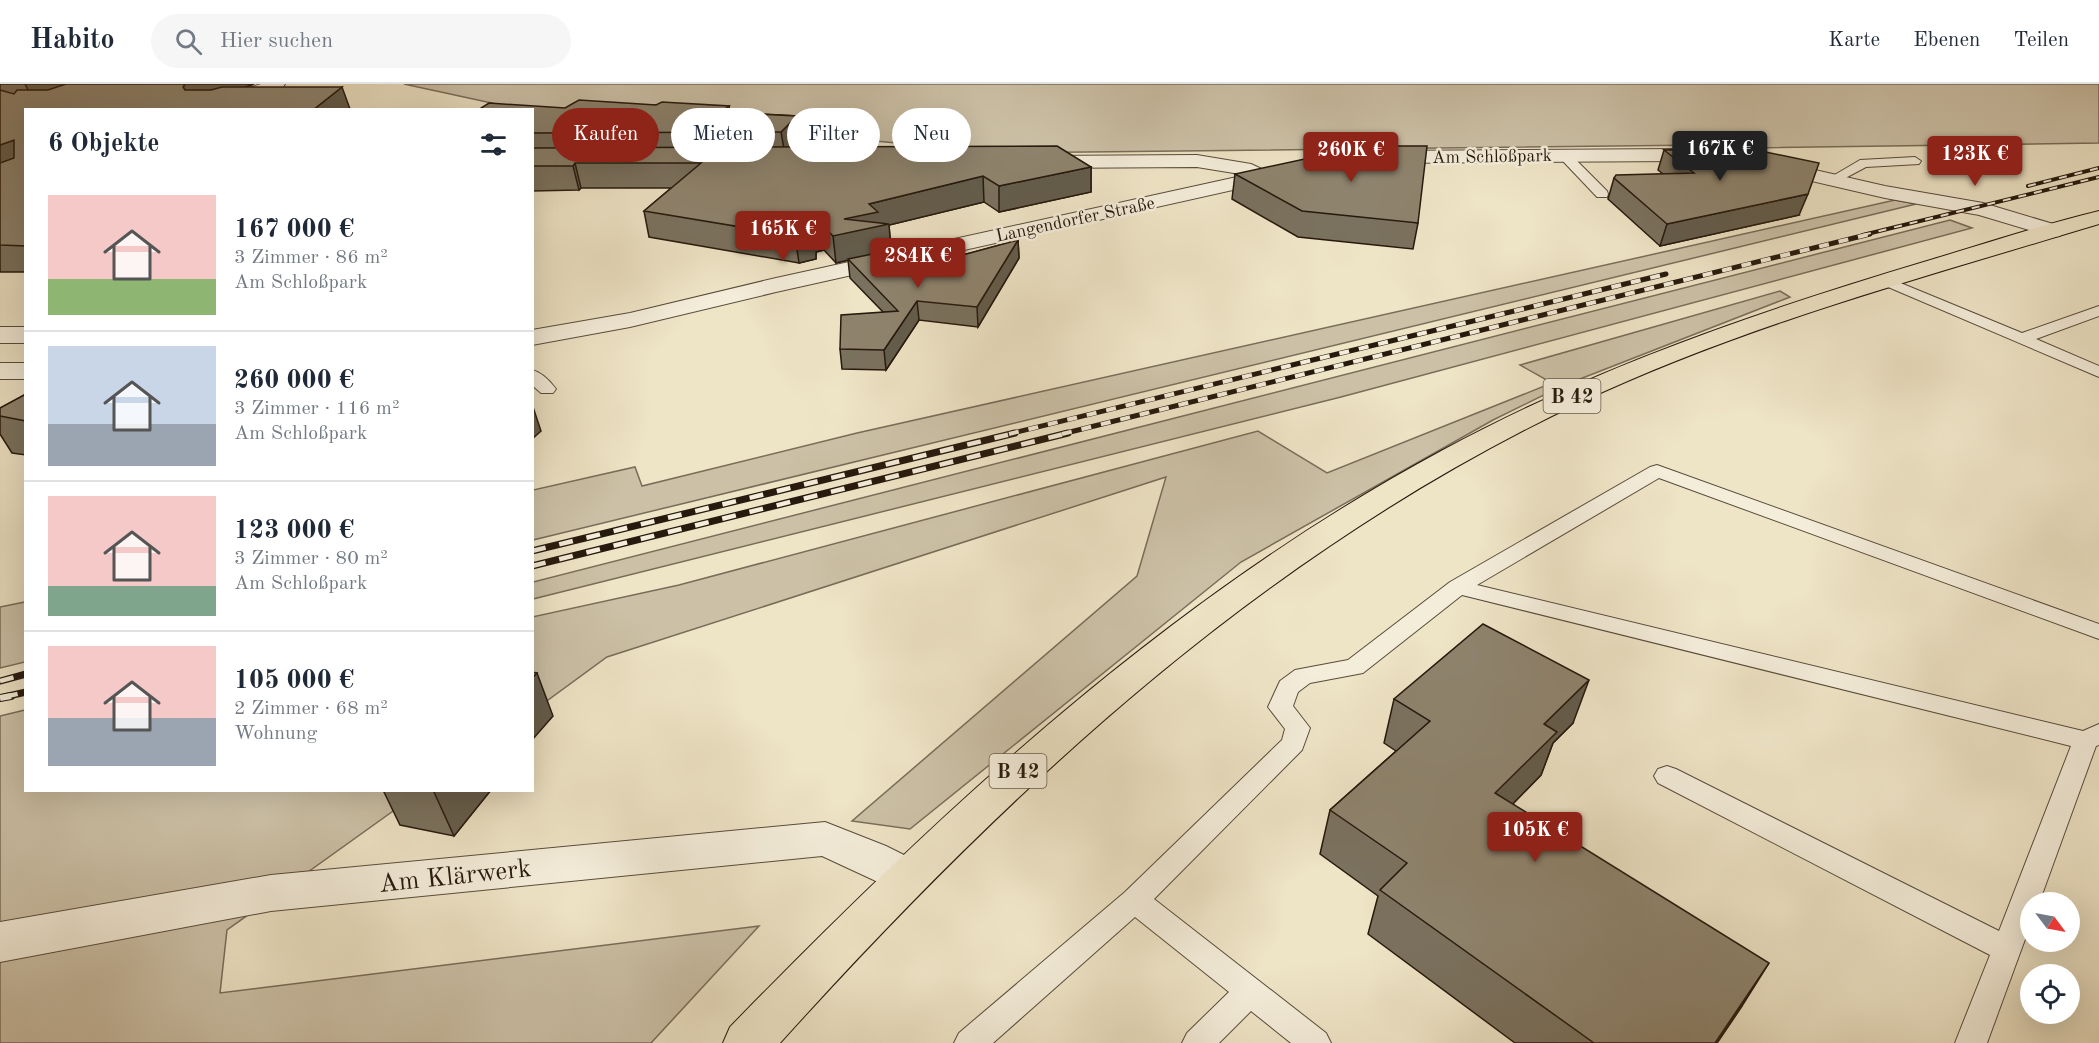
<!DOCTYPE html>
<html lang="de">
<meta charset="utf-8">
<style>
body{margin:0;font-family:"Old Standard TT",serif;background:#f6f6f7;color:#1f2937;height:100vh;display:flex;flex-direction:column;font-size:22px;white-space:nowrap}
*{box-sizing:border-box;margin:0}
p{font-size:20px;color:#747a83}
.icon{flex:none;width:33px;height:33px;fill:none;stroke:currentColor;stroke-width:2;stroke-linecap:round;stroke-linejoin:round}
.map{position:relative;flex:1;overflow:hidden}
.details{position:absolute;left:24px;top:24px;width:510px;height:684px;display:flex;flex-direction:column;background:#fff;border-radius:0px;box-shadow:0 6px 24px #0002}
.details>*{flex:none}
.top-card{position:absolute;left:552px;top:24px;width:570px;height:54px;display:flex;gap:12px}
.needle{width:39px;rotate:122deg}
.buttons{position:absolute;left:2020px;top:808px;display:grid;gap:12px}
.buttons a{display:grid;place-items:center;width:60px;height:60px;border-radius:50%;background:#fff;box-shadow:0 6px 24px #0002;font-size:30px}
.price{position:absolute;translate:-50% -51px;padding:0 14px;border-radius:6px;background:#8f2418;color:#fff;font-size:20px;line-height:39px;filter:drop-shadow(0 2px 3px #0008)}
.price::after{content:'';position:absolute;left:50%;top:36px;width:18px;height:14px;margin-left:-9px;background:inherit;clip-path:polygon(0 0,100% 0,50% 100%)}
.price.active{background:#222;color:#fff}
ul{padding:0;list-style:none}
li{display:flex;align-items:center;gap:18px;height:150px;padding:0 24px}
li+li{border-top:2px solid #e0e1e3}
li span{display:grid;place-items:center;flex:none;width:168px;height:120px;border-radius:0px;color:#555}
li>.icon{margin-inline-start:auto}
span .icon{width:72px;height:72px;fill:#fffc;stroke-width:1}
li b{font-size:26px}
h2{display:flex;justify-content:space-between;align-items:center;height:72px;padding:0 24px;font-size:26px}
.tag{padding:0 21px;border-radius:27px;background:#fff;box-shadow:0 6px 24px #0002;font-size:21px;line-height:54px}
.tag.active{background:#8f2418;color:#fff}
header{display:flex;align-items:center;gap:36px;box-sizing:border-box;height:84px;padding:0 30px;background:#fff;border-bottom:2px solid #e0e1e3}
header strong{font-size:28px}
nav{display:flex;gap:33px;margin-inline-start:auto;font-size:21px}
.search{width:420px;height:54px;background:#f6f6f7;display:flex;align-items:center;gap:15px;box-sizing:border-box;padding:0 21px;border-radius:33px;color:#747a83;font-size:22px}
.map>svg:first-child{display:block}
</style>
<header>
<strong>Habito</strong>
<div class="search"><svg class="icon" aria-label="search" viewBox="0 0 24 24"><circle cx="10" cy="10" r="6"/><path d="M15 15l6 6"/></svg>Hier suchen</div>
<nav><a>Karte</a><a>Ebenen</a><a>Teilen</a></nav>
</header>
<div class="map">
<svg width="2099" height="959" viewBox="0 0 2099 959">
<rect width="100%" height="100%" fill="#eee4c6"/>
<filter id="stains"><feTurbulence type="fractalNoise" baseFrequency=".00333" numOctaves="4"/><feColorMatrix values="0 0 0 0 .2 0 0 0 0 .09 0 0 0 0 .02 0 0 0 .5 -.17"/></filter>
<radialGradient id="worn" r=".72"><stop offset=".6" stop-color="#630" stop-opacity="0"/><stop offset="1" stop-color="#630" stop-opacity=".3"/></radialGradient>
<g fill="#ccc1a7" stroke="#796d5a" stroke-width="1.5">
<path d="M404 0H2099V59L1741 64 1704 61 1004 69 510 23Z"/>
<path d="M1895 116 1916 120 533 456V406L635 383 642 402 857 349Z"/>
<path d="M1950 136 1972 144 1341 313 533 515V498Z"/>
<path d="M1780 207 1790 213 1562 302 1493 336 1241 478 910 745 852 737 1137 492 1166 393 607 573 533 627 532 533 679 501 1258 347 1327 389 1552 299 1520 281Z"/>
<path d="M25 518V578L0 584V523Z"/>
<path d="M25 626 26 706 421 707 227 846 220 909 759 842 651 959H0V632Z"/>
</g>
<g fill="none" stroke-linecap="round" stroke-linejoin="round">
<g stroke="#584c3b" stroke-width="2">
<g id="service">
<path d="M1564 67 1568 68 1607 107 1608 110 1607 113H1597L1560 74 1558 71Z"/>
<path d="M1915 73 1921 77 1919 80 1866 83 1836 99H1828L1826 96 1860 76Z"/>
<path d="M1886 193 2022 249 2099 222V232L2036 255 2099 282V293L1881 200 1879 197 1881 194Z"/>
<path d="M532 286C541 288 550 297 556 305L553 309H541L532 301Z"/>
<path d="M1657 381 2099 540V555L1659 394 1477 501 2083 647 2099 640V661L2096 662 2039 819H2031V839L1987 959H1955L1990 871 1658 699 1654 692 1658 685 1667 682 1676 685 1999 847 2071 662 1462 511 1363 589 1310 599 1298 608 1293 622 1310 644 1302 666 1154 815 1326 949 1331 959H1291L1251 927 1219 959H1182L1187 949 1229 908 1135 833 993 959H954L959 949 1125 808 1282 656 1285 645 1268 623 1280 597 1295 586 1348 576 1450 498 1650 383Z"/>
</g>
</g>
<g stroke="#584c3b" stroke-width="2">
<g id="minor">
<path d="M261 0H285L283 3 220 26H194L196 22Z"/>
<path d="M1679 65 1715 69 1717 73 1715 77H1679L1382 79 1375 77 1373 73 1375 69 1382 67Z"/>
<path d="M1197 71 1251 80 1266 87 1278 84 1285 86 1288 90 1285 94 1278 96 776 208 630 243 532 261V246L630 229 776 194 1246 91 1197 83 1039 84 1032 82 1029 78 1032 74 1039 72Z"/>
<path d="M1771 76 1885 102 1983 119 2060 142 2063 147 2060 152 2052 153 1979 131 1885 114 1764 86 1761 82 1764 78Z"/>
<rect x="0" y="243" width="26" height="16"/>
<rect x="0" y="279" width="26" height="16"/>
<path d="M825 738 886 762 922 780 928 793 922 806 906 811 822 772 271 827 0 878V838L271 791Z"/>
</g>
</g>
<g stroke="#26190d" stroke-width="2">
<path id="primary" d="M2099 127V140C1925 193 1747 240 1581 318 1265 467 1012 702 780 959H723L730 943C944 723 1171 512 1443 366 1596 283 1760 227 1927 177 1984 160 2041 141 2099 127Z"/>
</g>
<use href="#service" fill="#f4edda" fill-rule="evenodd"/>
<use href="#minor" fill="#f4edda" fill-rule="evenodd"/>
<use href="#primary" fill="#eee4c6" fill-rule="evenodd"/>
<g stroke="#26190d" stroke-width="4">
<g id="rail-far3">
<path d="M2028 102 2099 84"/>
<path d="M1863 151 2099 93"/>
</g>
</g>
<g stroke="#26190d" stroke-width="5">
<g id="rail-far2">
<path d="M1009 350 1666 190"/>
<path d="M1062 350 1870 150"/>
</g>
</g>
<g stroke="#26190d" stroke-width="7">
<g id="rail-far1">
<path d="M532 467 1015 349"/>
<path d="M532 482 1068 349"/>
<path d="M0 597 26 590"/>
<path d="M4 613 26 608"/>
</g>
</g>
<g stroke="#26190d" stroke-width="8">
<path id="rail" d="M0 614 11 612"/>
</g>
<use href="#rail-far3" stroke="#f4edda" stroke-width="2" stroke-dasharray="8" stroke-linecap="butt"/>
<use href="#rail-far2" stroke="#f4edda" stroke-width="4" stroke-dasharray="10" stroke-linecap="butt"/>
<use href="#rail-far1" stroke="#f4edda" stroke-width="4.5" stroke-dasharray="14" stroke-linecap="butt"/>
<use href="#rail" stroke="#f4edda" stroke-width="6" stroke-dasharray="18" stroke-linecap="butt"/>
</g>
<g fill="#7a715e" stroke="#26190d" stroke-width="1.5">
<path d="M0 0H254L246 3 350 25 349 26H26V188H0Z"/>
<path d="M656 21 729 22V28L797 32 800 56 793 63 1091 83V108L999 128 984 118 889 141 891 166 926 181 1018 156 1019 174 978 243 919 236 886 286 842 285 840 265 883 228 850 194 848 176 836 179 824 166 816 168V175L799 179 649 153 644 127 671 104H581L579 106 532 107V26Z"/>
<path d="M1697 60 1799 131 1660 162 1608 115 1614 94 1663 90 1658 86 1664 66H1695Z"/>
<path d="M1235 90 1418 139 1413 165 1298 153 1232 115Z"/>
<path d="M26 310V371L12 369 0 350V324Z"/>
<path d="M1394 615 1573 639 1553 659 1541 691 1513 720 1742 922 1717 959H1515L1368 850 1378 812 1320 770 1330 726 1396 667 1384 659Z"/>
<path d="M383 706H491L454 752 400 741Z"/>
</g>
<g fill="#635c4c" stroke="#26190d" stroke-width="1.5">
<path d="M25 0H95L35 20Z"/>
<path d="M185 0H254L195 20 183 3Z"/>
<path d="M342 3 350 25 349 26H313Z"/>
<path d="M729 22 732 45 721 28Z"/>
<path d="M797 32 800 56 785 71 781 48Z"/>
<path d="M14 56 26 78 0 91V61Z"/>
<path d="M575 79 581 104 579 106 573 82Z"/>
<path d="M1091 83V108L999 128V102Z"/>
<path d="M983 92 984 118 889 141 891 166 836 179 833 152 844 135 869 120Z"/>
<path d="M1808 110 1799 131 1660 162 1667 140Z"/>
<path d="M821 140 824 166 816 168V175L799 179 795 152 812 141Z"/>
<path d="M1018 156 1019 174 978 243 977 223Z"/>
<path d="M917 217 919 236 886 286 884 266Z"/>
<path d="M532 320 541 347 532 355Z"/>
<path d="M537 589 553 632 532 656V594Z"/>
<path d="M1589 596 1573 639 1553 659 1541 691 1480 753 1495 709 1544 640Z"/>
<path d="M435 706H491L454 752 434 708Z"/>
<path d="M1769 879 1742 922 1717 959H1715Z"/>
</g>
<g fill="#8e836d" stroke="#26190d" stroke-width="1.5">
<path d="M66 0H185L183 3 185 6H211L222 3H342L313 26H26V162L0 161V79L14 74V56L0 61V6L14 10 17 6H48Z"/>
<path d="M579 16 656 21 662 18 729 22 721 28 797 32 781 48 532 49V26H478L489 19 565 24Z"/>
<path d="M1697 60 1751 65 1819 79 1808 110 1667 140 1614 94 1616 91 1694 89 1664 66H1704Z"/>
<path d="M1057 62 1091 83 999 102 983 92 869 120 878 128 844 135 889 140 833 152 821 140 812 141 813 148 795 152 644 127 701 79H575L573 82H532V64Z"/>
<path d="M1365 62H1427L1418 139 1302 127 1235 90Z"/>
<path d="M1018 156 977 223 917 217 884 266 840 265 841 231 898 227 848 175 907 163 926 181Z"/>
<path d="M26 310V337L0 332V324Z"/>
<path d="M1483 540 1589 596 1544 640 1557 648 1495 709 1769 879 1715 959H1594L1380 806 1407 779 1330 726 1430 637 1394 615Z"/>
<path d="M532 588 537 589 532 594Z"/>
</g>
<g text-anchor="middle" stroke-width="5" stroke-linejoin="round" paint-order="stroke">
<g font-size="18" fill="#26190d" stroke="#f4edda">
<text transform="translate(1492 72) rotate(-1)" y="6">Am Schloßpark</text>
<text transform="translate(1075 135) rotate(-12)" y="6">Langendorfer Straße</text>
</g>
<g fill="#f4edda" stroke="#64594a" stroke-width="1.5">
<rect x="1543.5" y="295" width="57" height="34" rx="4.5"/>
<rect x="989.5" y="670" width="57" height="34" rx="4.5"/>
</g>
<g font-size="20" font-weight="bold" fill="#26190d">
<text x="1572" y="319">B 42</text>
<text x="1018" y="694">B 42</text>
</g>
<g font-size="26" fill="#26190d" stroke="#f4edda">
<text transform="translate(455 791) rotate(-6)" y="9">Am Klärwerk</text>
</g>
</g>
<rect width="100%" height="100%" filter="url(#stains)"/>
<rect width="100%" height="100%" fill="url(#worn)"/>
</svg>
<div class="buttons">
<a><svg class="needle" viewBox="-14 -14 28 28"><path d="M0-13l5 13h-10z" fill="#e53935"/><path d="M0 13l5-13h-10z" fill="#747a83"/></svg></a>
<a><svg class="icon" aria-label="locate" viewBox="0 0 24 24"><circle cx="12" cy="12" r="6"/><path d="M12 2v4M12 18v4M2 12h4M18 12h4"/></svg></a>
</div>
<b class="price active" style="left:1720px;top:98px">167K €</b>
<b class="price" style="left:1351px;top:99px">260K €</b>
<b class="price" style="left:1975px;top:103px">123K €</b>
<b class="price" style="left:783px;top:178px">165K €</b>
<b class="price" style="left:918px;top:205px">284K €</b>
<b class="price" style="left:1535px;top:779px">105K €</b>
<div class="top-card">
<a class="tag active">Kaufen</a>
<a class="tag">Mieten</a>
<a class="tag">Filter</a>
<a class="tag">Neu</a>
</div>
<section class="details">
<h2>6 Objekte<svg class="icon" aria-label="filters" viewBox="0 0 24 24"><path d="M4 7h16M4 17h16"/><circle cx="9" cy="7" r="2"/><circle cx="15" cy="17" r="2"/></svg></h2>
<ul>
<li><span style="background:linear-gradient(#f6c9c9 70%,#8fb573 0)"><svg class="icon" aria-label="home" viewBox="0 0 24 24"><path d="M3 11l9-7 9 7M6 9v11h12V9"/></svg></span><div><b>167 000 €</b><p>3 Zimmer · 86 m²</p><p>Am Schloßpark</p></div></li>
<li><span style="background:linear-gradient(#c9d6e8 65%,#9aa5b1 0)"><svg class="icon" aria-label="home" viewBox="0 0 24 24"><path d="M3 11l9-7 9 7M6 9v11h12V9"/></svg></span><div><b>260 000 €</b><p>3 Zimmer · 116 m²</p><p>Am Schloßpark</p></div></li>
<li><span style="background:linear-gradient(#f6c9c9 75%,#7fa58c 0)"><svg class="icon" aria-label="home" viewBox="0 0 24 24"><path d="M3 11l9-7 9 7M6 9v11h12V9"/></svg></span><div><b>123 000 €</b><p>3 Zimmer · 80 m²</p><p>Am Schloßpark</p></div></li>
<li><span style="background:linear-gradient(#f6c9c9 60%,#9aa5b1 0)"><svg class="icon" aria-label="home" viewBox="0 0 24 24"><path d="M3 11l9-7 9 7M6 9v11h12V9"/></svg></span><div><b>105 000 €</b><p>2 Zimmer · 68 m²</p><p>Wohnung</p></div></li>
</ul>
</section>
</div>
